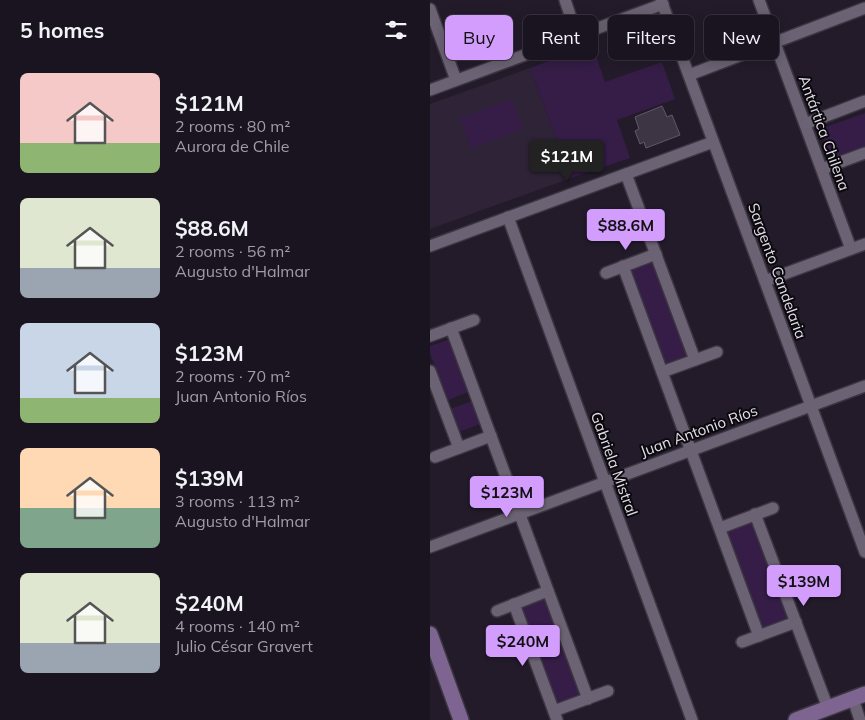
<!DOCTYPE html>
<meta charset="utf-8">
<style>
body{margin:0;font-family:Mulish,sans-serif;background:#27212d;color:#f1f3f6;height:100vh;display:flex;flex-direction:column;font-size:19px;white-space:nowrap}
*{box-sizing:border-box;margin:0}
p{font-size:16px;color:#9f9ea5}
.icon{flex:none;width:28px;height:28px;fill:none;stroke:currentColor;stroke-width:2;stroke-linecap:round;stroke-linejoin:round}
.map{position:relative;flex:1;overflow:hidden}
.drawer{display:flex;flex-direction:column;background:#1a1420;width:430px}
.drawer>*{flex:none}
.hud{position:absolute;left:15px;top:15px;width:345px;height:45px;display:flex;gap:10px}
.price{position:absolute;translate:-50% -42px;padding:0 11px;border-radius:5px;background:#d29dfd;color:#111;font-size:16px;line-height:32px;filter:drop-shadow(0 1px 2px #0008)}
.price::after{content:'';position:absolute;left:50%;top:30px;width:15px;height:11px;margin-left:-8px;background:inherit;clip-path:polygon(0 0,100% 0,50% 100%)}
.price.current{background:#222;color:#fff}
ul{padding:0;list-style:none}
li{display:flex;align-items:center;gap:15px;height:125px;padding:0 20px}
li span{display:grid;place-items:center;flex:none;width:140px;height:100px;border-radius:8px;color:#555}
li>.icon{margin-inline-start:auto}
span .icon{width:60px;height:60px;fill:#fffc;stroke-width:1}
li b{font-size:21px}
h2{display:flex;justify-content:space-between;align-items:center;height:60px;padding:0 20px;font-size:21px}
.tag{padding:0 18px;border-radius:8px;background:#1a1420;box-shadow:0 2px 12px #0003,0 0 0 1px #38333e;font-size:18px;line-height:45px}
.tag.current{background:#d29dfd;color:#111}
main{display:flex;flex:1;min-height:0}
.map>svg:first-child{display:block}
</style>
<main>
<section class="drawer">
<h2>5 homes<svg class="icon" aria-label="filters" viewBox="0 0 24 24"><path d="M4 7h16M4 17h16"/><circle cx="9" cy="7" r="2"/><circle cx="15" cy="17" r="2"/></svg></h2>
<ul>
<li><span style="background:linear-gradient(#f6c9c9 70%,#8fb573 0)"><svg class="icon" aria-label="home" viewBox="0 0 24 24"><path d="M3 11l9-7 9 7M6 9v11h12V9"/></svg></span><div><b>$121M</b><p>2 rooms · 80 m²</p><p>Aurora de Chile</p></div></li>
<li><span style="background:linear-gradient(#dfe7d0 70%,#9aa5b1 0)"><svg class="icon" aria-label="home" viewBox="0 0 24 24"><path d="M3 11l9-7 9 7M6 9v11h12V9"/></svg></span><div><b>$88.6M</b><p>2 rooms · 56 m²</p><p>Augusto d'Halmar</p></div></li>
<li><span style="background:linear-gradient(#c9d6e8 75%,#8fb573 0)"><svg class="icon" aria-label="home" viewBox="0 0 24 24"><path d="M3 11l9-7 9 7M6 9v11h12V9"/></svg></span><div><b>$123M</b><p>2 rooms · 70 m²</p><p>Juan Antonio Ríos</p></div></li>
<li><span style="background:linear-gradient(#ffd9b3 60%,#7fa58c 0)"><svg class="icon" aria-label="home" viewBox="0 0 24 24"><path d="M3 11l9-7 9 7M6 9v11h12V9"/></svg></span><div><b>$139M</b><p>3 rooms · 113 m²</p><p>Augusto d'Halmar</p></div></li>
<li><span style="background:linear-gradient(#dfe7d0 70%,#9aa5b1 0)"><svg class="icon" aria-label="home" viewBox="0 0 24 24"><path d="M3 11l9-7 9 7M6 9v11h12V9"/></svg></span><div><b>$240M</b><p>4 rooms · 140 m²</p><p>Julio César Gravert</p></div></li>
</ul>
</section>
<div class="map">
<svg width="435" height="720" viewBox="0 0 435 720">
<rect width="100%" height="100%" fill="#231b2a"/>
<path fill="#2e2337" d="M100 68 141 178 0 229V104Z"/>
<g fill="#351d47">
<path d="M162 45 175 82 232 62 245 99 187 120 200 158 141 178 100 68Z"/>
<path d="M82 99 93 129 41 148 30 118Z"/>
<path d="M435 113V149L401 160 390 129Z"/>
<path d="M223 261 259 354 257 360 238 366 233 363 200 271 202 265Z"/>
<path d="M18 340 38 392 18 400 0 353V346Z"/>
<path d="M42 401 50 424 26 433 17 410Z"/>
<path d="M320 520 326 522 360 614 358 620 334 629 330 627 295 533 297 529Z"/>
<path d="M112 597 116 600 150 693 149 697 128 706 124 704 90 605Z"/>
</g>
<path fill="#3d3544" stroke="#615869" d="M232 106 237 117 242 115 250 135 216 148 214 142 210 144 205 131 209 129 205 117Z"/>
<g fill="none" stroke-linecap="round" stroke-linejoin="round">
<g stroke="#3c3641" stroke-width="14">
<g id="street">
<path d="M135 0 147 36"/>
<path d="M231 0 435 552"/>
<path d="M329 0 421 249"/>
<path d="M0 9 26 80"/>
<path d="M259 75 435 8"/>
<path d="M0 90 233 4"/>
<path d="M375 124 435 101"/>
<path d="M392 169 435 153"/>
<path d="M196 174 265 360"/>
<path d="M78 217 262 720"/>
<path d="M0 246 283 142"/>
<path d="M193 266 329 636"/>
<path d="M176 273 226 254"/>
<path d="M335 281 435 244"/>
<path d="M21 328 158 699"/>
<path d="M0 336 44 320"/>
<path d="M0 371 29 448"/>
<path d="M232 372 287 352"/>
<path d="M5 457 61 436"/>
<path d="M325 514 398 708"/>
<path d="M290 528 343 508"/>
<path d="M0 547 435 386"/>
<path d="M84 604 127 720"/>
<path d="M67 611 118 591"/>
<path d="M312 642 366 622"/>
<path d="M423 699 430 720"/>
<path d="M124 711 178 691"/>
</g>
</g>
<g stroke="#3c3641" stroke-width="18">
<g id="secondary">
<path d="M0 634 31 720"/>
<path d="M366 720 435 694"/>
</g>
</g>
<use href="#street" stroke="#6b6273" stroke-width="11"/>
<use href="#secondary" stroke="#7d6491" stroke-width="15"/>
</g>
<g text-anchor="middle" stroke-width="4" stroke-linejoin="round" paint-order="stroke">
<g font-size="15" fill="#e4dfe9" stroke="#0b080e">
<text transform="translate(394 133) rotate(70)" y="5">Antártica Chilena</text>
<text transform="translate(347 271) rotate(70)" y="5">Sargento Candelaria</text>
<text transform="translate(269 431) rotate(-20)" y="5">Juan Antonio Ríos</text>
<text transform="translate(184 464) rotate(70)" y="5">Gabriela Mistral</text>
</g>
</g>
</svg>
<b class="price current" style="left:137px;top:182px">$121M</b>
<b class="price" style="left:196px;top:251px">$88.6M</b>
<b class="price" style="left:77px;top:518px">$123M</b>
<b class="price" style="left:374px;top:607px">$139M</b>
<b class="price" style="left:93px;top:667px">$240M</b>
<div class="hud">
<a class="tag current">Buy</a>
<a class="tag">Rent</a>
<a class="tag">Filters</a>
<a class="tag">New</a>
</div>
</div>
</main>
